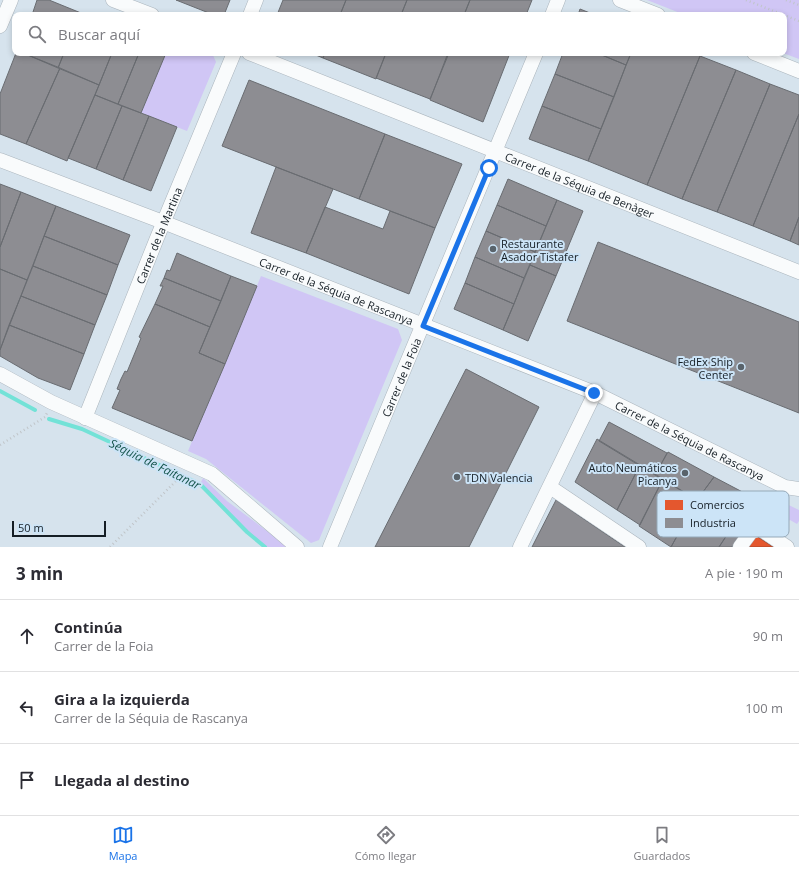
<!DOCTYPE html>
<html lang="es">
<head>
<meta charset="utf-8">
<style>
  :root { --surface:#fff; --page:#f2f2f3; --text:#2b2b33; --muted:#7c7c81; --line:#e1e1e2; --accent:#1a73e8 }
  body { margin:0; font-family:"Open Sans",sans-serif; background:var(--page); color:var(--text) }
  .scale { position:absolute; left:12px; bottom:10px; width:94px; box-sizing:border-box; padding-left:4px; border:2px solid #151e25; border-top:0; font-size:11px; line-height:14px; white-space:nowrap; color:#151e25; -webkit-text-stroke:3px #cce4f7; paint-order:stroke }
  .stop { position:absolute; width:12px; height:12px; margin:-9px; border:3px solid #1a73e8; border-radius:50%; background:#fff }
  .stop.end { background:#1a73e8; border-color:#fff; box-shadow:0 1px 4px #0008 }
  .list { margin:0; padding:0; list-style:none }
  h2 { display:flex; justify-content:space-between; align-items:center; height:52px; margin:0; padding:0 16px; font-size:17px }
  h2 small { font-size:13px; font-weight:400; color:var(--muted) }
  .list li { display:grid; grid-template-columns:26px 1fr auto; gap:12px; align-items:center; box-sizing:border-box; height:72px; padding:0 16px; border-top:1px solid var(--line) }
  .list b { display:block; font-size:15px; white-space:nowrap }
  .list p { margin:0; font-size:13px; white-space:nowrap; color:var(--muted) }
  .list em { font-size:13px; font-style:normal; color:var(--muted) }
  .icon { flex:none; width:22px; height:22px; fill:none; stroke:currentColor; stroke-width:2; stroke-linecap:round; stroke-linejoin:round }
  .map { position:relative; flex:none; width:799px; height:547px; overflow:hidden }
  .search { position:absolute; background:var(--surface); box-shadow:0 2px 6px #0003; left:12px; right:12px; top:12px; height:44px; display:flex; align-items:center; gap:10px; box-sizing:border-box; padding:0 14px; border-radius:8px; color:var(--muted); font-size:15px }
  .sheet { height:268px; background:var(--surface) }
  nav { display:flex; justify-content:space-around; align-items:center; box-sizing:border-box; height:56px; border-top:1px solid var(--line); background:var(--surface); font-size:11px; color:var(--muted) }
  nav a { display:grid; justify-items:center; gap:2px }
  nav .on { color:var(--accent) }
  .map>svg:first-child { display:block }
  .green { fill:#d0c6f5 }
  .shops { fill:#e4572e; stroke:#a6462b }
  .industry { fill:#8d8d92; stroke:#696c71 }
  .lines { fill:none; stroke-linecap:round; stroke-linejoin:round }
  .stream { stroke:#73e2d7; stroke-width:4 }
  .minor-casing { stroke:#abb5bd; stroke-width:15 }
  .path { stroke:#c0c5c9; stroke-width:2.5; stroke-dasharray:1 3; stroke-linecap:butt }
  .minor { stroke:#f9fbfc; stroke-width:14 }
  .route { stroke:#1a73e8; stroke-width:5 }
  .poi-dot { fill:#59636b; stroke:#cce4f7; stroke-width:1.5 }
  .labels { text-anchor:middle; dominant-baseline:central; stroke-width:4; stroke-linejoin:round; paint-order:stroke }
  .street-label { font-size:11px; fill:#151e25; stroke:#cce4f7 }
  .poi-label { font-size:11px; fill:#151e25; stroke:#cce4f7; text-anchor:start }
  .water-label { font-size:12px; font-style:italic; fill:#16554d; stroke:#cce4f7 }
  .key { fill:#cce4f7; stroke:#95a9b8; stroke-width:1 }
  .key-label { font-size:11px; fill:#151e25 }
</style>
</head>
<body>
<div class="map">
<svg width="799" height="547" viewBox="0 0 799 547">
  <rect width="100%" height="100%" fill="#d6e3ed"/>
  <path class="green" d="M647,0H799V59L783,53L784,15H685Z
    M166,53H212L216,62L187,131L141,113Z
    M261,276L398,329L402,340L319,540L311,543L206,459L188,451Z
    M203,478L227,501L288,547H265L247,532L200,484Z
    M776,499L799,510V521L797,524L790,520L777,532L770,526L760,523Z"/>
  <path class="shops" d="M755,535L773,547H747Z"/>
  <path class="industry" d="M37,0H49L81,13L80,15H32Z
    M176,0H230L224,15H214Z
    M283,0H346L340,15H277Z
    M346,0H407L401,15H340Z
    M407,0H470L464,15H401Z
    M470,0H532L526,15H464Z
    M580,9L595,15H578Z
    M16,53H23L60,68L26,144L0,134V94Z
    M23,53H64L58,68Z
    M64,53H112L99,85L58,68Z
    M112,53H139L118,104L95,95Z
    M139,53H166L141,113L118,104Z
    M311,53H325L323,58Z
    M325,53H386L376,79L323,58Z
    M386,53H449L430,99L376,78Z
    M448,53H510L483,122L430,100Z
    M563,53H597L626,65L614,97L555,74Z
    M597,53H631L626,65Z
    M631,53H692L700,56L647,185L588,161Z
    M700,56L736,70L682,199L647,185Z
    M60,68L99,85L67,161L26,144Z
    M736,70L770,84L717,212L682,199Z
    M555,74L614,97L601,129L542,106Z
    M249,80L385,134L359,199L222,146Z
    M770,84L799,95V114L753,226L717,212Z
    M95,95L122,106L96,169L68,158Z
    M122,106L149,116L123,180L96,169Z
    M542,106L601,129L588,161L529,139Z
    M799,114V217L790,241L753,226Z
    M149,116L177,127L151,191L123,180Z
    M385,134L462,164L435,228L359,199Z
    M276,167L333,189L306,253L251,233Z
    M508,179L557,200L546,226L497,205Z
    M0,184L21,192L0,247Z
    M21,192L56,206L27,280L0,269V247Z
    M557,200L583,211L556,276L530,265Z
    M497,205L546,226L535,252L486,231Z
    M56,206L130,235L118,265L44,236Z
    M325,207L383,229L390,211L435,228L409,294L306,253Z
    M799,217V245L790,241Z
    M486,231L535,252L524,278L475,257Z
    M44,236L118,265L107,295L33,266Z
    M598,242L799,322V413L567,321Z
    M177,253L231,276L221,301L164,278L167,270L170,271Z
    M475,257L524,278L514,304L465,283Z
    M530,265L556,276L528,341L503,330Z
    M33,266L107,295L95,325L21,296Z
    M0,269L27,280L0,350Z
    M231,276L257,286L225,364L199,353Z
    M164,278L221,301L210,327L155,304L163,286H160Z
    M465,283L514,304L503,330L454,309Z
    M21,296L95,325L84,354L9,325Z
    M155,304L210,327L199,353L225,364L192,441L112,408L120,390L117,389L121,379L125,371L127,372L141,338L139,337Z
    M9,325L84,354L70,390L38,378L0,356V350Z
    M466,369L539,407L469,547H375Z
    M609,422L667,453L655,475L599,441Z
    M597,439L640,465L617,510L575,482Z
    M668,452L714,477L697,500L655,475Z
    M640,465L663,479L640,525L617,510Z
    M714,477L752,497L719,547H671L697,500Z
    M663,479L697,500L671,547L639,526Z
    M752,497L761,503L732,547H719Z
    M556,500L572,511L625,547H532Z"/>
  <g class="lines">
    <path class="stream" d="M0,391L35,410
      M49,419L82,429L200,484L247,532L265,547"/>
    <g class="minor-casing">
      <g id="minor">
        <path d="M113,0L152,15"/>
        <path d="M620,0L658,15"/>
        <path d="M250,15L256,0"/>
        <path d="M552,15L558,0"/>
        <path d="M0,26L11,0"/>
        <path id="s1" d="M249,53L799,272"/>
        <path d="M754,53L799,71"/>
        <path id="s2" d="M0,160L163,222L595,393L785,487L799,489"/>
        <path d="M0,374L51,402L212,474L297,547"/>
        <path id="s3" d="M85,418L157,238L234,53"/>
        <path d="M550,487L639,547"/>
        <path id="s4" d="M330,547L536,53"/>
        <path d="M520,547L595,393"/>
        <path d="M740,547L751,532L760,529L787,547"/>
      </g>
    </g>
    <path class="path" d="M746,0L799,21
      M786,0L799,5
      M0,445L45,417L47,413
      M110,547L177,480"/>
    <use href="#minor" class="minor"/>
  </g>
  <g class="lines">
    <path class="route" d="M489,168L423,326L594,393"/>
  </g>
  <g class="poi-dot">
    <circle cx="493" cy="249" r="4"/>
    <circle cx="741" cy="367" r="4"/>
    <circle cx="685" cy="473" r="4"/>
    <circle cx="457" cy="477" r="4"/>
  </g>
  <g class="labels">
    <g class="street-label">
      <text stroke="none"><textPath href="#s1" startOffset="356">Carrer de la Séquia de Benàger</textPath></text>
      <text stroke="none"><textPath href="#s3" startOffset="197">Carrer de la Martina</textPath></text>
      <text stroke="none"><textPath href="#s2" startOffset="361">Carrer de la Séquia de Rascanya</textPath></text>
      <text stroke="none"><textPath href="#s4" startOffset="184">Carrer de la Foia</textPath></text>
      <text stroke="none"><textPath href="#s2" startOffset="745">Carrer de la Séquia de Rascanya</textPath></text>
    </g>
    <g class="poi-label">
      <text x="501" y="243">Restaurante<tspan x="501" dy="13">Asador Tistafer</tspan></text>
      <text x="733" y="361" text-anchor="end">FedEx Ship<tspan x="733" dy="13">Center</tspan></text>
      <text x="677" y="467" text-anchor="end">Auto Neumáticos<tspan x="677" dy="13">Picanya</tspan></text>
      <text x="465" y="477">TDN Valencia</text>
    </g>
    <g class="water-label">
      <text transform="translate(155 464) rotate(26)">Séquia de Faitanar</text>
    </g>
  </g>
  <rect x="657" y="491" width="132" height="46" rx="6" class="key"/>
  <rect x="665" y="500" width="18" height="10" fill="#e4572e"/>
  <rect x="665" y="518" width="18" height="10" fill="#8d8d92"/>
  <g class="key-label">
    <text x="690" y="509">Comercios</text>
    <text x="690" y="527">Industria</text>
  </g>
</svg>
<div class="scale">50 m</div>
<div class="stop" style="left:489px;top:168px"></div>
<div class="stop end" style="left:594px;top:393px"></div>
<div class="search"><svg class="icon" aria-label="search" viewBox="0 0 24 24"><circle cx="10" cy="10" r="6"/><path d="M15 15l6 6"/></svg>Buscar aquí</div>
</div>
<section class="sheet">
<h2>3 min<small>A pie · 190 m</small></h2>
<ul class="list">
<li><svg class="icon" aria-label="ahead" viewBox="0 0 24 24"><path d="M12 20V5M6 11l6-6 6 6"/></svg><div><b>Continúa</b><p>Carrer de la Foia</p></div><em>90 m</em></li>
<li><svg class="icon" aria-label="left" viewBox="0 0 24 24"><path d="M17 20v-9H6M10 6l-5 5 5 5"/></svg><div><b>Gira a la izquierda</b><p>Carrer de la Séquia de Rascanya</p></div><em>100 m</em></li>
<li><svg class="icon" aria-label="arrive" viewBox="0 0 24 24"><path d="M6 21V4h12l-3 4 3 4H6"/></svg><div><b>Llegada al destino</b></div></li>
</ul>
</section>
<nav>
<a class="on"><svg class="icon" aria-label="map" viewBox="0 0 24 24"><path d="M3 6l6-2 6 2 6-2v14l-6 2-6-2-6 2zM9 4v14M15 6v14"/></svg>Mapa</a>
<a><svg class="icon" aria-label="directions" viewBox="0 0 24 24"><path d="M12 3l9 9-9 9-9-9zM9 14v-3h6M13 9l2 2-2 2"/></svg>Cómo llegar</a>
<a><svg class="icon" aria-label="saved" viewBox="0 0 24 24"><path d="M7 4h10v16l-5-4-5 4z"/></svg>Guardados</a>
</nav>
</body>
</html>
